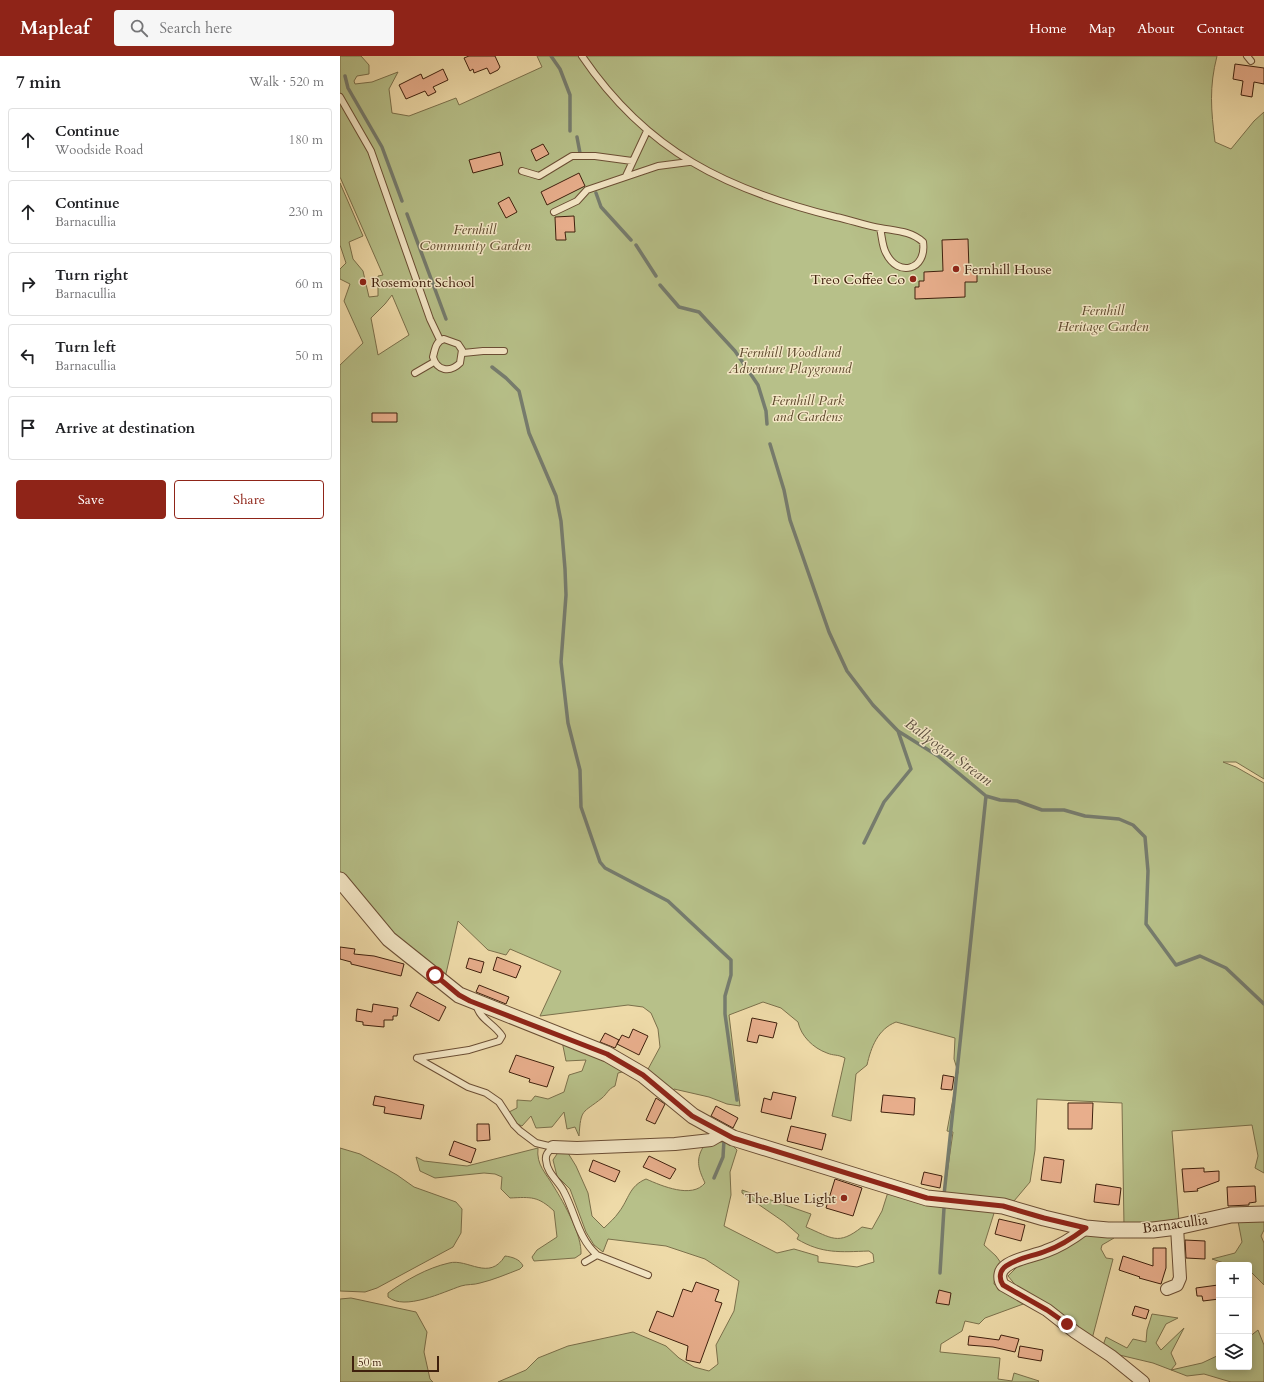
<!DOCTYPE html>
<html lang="en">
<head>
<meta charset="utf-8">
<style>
  :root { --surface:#fff; --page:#f6f6f6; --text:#202124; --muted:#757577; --line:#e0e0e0; --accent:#8f2418 }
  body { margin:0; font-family:Cardo,serif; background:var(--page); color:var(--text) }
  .controls { position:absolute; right:12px; bottom:12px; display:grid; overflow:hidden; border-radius:4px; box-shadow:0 2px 10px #0003 }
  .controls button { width:36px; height:36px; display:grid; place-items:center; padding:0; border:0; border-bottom:1px solid var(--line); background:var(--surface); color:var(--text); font:20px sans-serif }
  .scale { position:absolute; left:12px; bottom:10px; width:87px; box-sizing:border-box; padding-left:4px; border:2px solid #3f200d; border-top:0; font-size:11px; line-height:14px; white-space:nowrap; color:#3f200d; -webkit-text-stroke:3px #f4e7c6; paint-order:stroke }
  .stop { position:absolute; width:12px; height:12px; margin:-9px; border:3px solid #8f2418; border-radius:50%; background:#fff }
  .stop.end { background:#8f2418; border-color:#fff; box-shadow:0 1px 4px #0008 }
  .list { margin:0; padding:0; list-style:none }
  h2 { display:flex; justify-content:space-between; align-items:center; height:52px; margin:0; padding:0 16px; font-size:17px }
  h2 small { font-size:13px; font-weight:400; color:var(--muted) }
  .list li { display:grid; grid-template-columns:26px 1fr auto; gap:12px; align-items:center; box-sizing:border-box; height:64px; margin:0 8px 8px; padding:0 8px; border:1px solid var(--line); border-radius:4px }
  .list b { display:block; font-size:15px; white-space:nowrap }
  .list p { margin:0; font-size:13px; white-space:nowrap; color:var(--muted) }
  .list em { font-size:13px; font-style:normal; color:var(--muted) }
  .actions { display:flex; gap:8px; padding:12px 16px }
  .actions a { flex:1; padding:9px 0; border:1px solid var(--accent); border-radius:4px; text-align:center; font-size:14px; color:var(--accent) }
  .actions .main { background:var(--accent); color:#fff }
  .icon { flex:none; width:22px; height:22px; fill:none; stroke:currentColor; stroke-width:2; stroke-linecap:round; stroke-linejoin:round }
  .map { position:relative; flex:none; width:924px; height:1326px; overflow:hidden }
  header { display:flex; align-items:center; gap:24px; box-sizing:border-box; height:56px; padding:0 20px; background:var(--accent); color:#fff }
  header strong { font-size:19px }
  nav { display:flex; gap:22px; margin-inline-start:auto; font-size:14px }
  .search { width:280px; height:36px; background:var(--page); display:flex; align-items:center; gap:10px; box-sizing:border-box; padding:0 14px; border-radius:4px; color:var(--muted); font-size:15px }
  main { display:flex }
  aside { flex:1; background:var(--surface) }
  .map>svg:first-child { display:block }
  .green { fill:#b7c089; stroke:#7b704b; fill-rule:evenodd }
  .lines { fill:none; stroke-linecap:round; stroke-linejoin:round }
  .stream { stroke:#767c6e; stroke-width:3.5 }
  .building { fill:#e8ae8c; stroke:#3f200d }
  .service-casing { stroke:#6b4e34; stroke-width:8 }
  .minor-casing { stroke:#6b4e34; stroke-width:14 }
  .tertiary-casing { stroke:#6b4e34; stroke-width:17 }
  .service { stroke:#f4e7c6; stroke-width:6 }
  .minor { stroke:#f4e7c6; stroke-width:12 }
  .tertiary { stroke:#f4e7c6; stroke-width:15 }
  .route { stroke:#8f2418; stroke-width:5 }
  .poi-dot { fill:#8f2418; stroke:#f4e7c6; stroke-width:1.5 }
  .labels { text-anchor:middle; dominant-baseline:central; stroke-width:3; stroke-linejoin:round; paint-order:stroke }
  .park-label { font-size:14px; font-style:italic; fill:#5d482c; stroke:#f4e7c6 }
  .poi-label { font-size:14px; fill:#3f200d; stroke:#f4e7c6; text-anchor:start }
  .street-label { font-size:14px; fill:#3f200d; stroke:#f4e7c6 }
  .water-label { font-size:15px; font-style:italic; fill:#5b4e3e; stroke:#f4e7c6 }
</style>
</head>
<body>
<header>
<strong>Mapleaf</strong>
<div class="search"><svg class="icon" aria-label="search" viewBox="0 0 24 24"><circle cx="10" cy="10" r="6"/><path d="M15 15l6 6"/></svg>Search here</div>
<nav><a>Home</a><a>Map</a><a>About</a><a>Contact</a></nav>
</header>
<main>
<aside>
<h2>7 min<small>Walk · 520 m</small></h2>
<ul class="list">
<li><svg class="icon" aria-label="ahead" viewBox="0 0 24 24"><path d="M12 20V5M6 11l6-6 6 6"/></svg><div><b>Continue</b><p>Woodside Road</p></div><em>180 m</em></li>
<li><svg class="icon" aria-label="ahead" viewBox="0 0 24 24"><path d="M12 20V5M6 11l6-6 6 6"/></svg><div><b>Continue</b><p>Barnacullia</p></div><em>230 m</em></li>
<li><svg class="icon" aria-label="right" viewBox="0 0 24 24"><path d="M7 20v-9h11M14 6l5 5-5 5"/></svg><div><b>Turn right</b><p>Barnacullia</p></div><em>60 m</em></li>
<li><svg class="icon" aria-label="left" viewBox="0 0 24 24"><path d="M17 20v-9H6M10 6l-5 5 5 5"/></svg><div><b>Turn left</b><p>Barnacullia</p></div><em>50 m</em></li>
<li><svg class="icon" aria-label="arrive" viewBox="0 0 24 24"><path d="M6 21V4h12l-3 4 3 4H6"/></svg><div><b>Arrive at destination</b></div></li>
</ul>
<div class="actions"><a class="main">Save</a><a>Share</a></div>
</aside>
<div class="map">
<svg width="924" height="1326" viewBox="0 0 924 1326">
  <rect width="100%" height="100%" fill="#eedaa8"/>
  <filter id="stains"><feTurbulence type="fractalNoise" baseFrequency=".005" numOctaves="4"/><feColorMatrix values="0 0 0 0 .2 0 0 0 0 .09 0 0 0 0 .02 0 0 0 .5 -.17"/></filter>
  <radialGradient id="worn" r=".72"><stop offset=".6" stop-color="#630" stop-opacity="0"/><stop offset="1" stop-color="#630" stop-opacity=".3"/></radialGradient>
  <path class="green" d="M0,0H21L29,9V18L17,20L14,25L15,28L32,26L58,16L49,33L52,57L69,60L116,42L119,49L202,11L197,0H877C869,31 871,54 875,86L891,93L914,65L924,56V723L896,706H883L896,711L924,727V1117L915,1112L918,1100L912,1069L832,1075L839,1165L784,1170L782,1047L697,1043L695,1094L690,1126L674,1145L604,1139L613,1076L607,1075L618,1016L614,1003L615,982L556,966C538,973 531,991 527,1009L516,1018L511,1065L492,1060L505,1002C497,998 494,1000 487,997C473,992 461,980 458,966L441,952L423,946L389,959L400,1050L387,1048L369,1041L334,1033L333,1035L307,1015L320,991L318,973L311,957L303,951L288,949L200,960L221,915L170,893L166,899L148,894L118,865L105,922L61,887L0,816V309L23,287L4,245L10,228L0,223V213L6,207L0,189V127L23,180L9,186L13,203L23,215L29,241L38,240V220L43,219L0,121ZM52,239L69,279L38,299L31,262L45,248Z
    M222,985L257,999L290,1019L282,1016L278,1017L275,1030C268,1033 267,1038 262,1042C242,1058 241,1052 239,1080L235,1071L227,1073L224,1056L212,1071L196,1072L191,1060L182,1070L175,1067L169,1056L177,1052V1044L191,1045L195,1040L208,1043L224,1036L229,1019L242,1015L246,1004L226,1005Z
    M376,1086H389L397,1094L390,1116L391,1139L384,1170L437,1197L454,1193L478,1200V1206L517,1211L534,1206L533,1198L529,1195C500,1196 482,1198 457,1183L459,1179L444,1166L402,1137V1134L471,1158L466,1171C492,1182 498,1190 522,1171L532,1173L542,1155L548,1136L655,1154L644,1189L656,1200L661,1207L655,1216L654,1228L686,1247L645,1262L639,1268L625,1265L622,1275L601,1288L600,1296L660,1302L658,1323L672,1325L674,1317L699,1325L698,1326H158L186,1314L198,1302L228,1290L293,1276L326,1290L339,1302L354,1311L369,1315L378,1308L376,1289L394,1255L399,1225L365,1203L326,1190L268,1183L263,1196L254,1189L246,1176L230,1133L217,1120L213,1104L219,1095L228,1097L236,1110L248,1137L252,1160L264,1172C269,1167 275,1162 279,1156C289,1143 289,1130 306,1123C322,1130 352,1143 365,1127C358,1112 355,1103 365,1088Z
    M0,1092L20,1098L57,1119L74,1131L116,1146L122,1153L121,1177L113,1191L37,1232L25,1236L0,1235Z
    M198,1092C196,1109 206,1117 214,1131C224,1147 242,1179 241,1198L235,1202L194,1205L192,1201L197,1194L217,1181L214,1155C198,1140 191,1141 170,1142L161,1133L162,1121L155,1118L144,1117L95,1122L80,1115L76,1101L84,1105L127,1110Z
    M924,1164V1174L921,1180L924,1187V1229L909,1214V1209L887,1208L872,1203L895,1197L902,1186L898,1165Z
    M747,1178H775L774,1182L762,1189L761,1193L766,1202L773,1203L752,1283L677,1231L668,1220L678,1210L698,1204Z
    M165,1200C172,1201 180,1203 183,1210L180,1213C167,1218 153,1224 140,1227C134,1229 127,1228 121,1230C103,1236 65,1255 48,1241V1237C66,1224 87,1212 109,1207C128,1202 149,1226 165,1200Z
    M11,1242L76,1256L87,1276L84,1296L90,1323L93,1326H0V1243Z
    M812,1258L838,1262L826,1268L816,1287L821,1294L844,1272L831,1297L836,1308L831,1314L862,1307L879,1299V1311H909V1281L918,1274L924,1289V1326H891L864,1318L847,1320L813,1307L771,1297L762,1292L766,1281L787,1292L793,1283L806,1286L807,1274Z"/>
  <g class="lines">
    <path class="stream" d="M211,0L220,13L230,39V75
      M5,20L8,32L42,91L62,145
      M237,81L240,97
      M256,137L261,151L291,184
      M67,158L106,263
      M296,189L316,220
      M320,229L339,251L359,256L395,295L418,329L426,355L427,368
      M152,311L166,322L179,335L189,377L216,440L221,465L225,513L226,539L221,606L228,667L240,714L241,751L260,806L265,812L328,845L391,904V919L385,940V958L397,1044
      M430,388L444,434L450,464L489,576L507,615L533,649L558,675L598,700L646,740L660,744L677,745L702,754H724L745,760L779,763L793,769L805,781L808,815L806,868L836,909L860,900L886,912L924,948
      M524,787L544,746L571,713L558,675
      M374,1122L383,1101L384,1084
      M604,1139L646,740
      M600,1217L604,1152"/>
  </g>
  <path class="building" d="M129,0H155L160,11L158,14L150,18L147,12L134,17L133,13L130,15L124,2Z
    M895,8L924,12V28L914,26L912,41L901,39L903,25L893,23Z
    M103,13L108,24L93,31L96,36L88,40L85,35L66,43L59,29L81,18L83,23Z
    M203,88L209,98L196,105L191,94Z
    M160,96L163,109L133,117L129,104Z
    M239,117L245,130L207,149L201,136Z
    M169,141L177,156L166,162L158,147Z
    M234,160L235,176H225L226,184H216L215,161Z
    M628,183L629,213H637V226H625V241L575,243V231H579V225H584V216L603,215L602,184Z
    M32,357H57V366H32Z
    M0,891L15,893L14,898L34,900L64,908L61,920L11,908V906L0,903Z
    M157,901L181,910L176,922L153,914Z
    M129,902L144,906L141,917L126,912Z
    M139,929L169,941L166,948L136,936Z
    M77,936L106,951L99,965L70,950Z
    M33,948L58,952L57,960H53V964H44V971L23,969V966L16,965L17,953L32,956Z
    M412,962L437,967L433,982L419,979L417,987L407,985Z
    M293,973L308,980L299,999L277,988L282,979L289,982Z
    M265,977L279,984L275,992L260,986Z
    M176,999L214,1011L207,1031L189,1026L190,1023L169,1016Z
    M603,1019L614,1021L612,1034L601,1033Z
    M433,1036L456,1041L451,1063L421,1056L424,1042L431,1044Z
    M543,1039L575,1042L574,1059L541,1056Z
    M35,1040L84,1049L81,1063L44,1057L45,1051L33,1049Z
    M316,1042L325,1048L315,1068L306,1064Z
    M728,1047H753L752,1073H728Z
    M376,1050L398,1062L393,1072L371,1060Z
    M137,1068H149L150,1084L137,1085Z
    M451,1070L486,1078L482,1094L447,1085Z
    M114,1085L136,1093L131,1107L109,1099Z
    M309,1100L336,1113L330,1123L303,1111Z
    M704,1101L724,1104L721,1127L701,1124Z
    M253,1104L280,1115L275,1126L249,1115Z
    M864,1112V1116L879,1115V1125L857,1133L858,1135L844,1136L842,1113Z
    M584,1116L602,1120L600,1132L581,1128Z
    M495,1123L522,1132L513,1160L486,1152Z
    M756,1128L781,1132L779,1149L754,1146Z
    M915,1130L916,1146L909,1147V1149L888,1150L887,1131Z
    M659,1163L685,1169L681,1185L655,1178Z
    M845,1184L865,1185V1203L846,1202Z
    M813,1192H826V1212L821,1228L799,1222L800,1221L779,1214L783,1200L813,1210Z
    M356,1226L379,1234L375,1245L382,1247L360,1307L346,1304L348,1290L309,1275L317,1255L333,1261L343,1233L352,1236Z
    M878,1229L879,1243L863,1245L862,1240H857L856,1232Z
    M599,1234L611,1237L609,1249L596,1247Z
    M795,1250L809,1254L806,1263L792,1259Z
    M661,1279L679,1283L675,1296L653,1291L628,1289L629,1280L659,1284Z
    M680,1290L703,1294L701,1305L678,1301Z"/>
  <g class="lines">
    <g class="service-casing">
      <path id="service" d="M242,0C307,96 387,134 496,161C511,164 526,170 540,172C556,175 571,175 583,186C587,214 558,222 546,197C542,190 542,180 540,172
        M907,0L911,5
        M0,41L31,95L90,263L100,284
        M182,115L199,120L232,100H255L292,105
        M286,120L307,75
        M214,156L237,145L247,134L318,110L349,106
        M104,283L118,288L122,294L120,307C110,317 97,315 93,301C95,293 96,285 104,283Z
        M123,297L143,295H164
        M75,317L94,306
        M77,1002L128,1031L146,1037L159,1046L174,1069L180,1075L196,1087L213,1091
        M77,1002L129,994L159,985L162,980C154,967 139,964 136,947
        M213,1091C209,1095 205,1098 206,1104C207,1118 219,1125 224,1136C236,1159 238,1182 257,1199L245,1206
        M257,1199L308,1219"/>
    </g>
    <g class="minor-casing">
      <path id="minor" d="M213,1091L237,1092L335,1088L371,1084L383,1077
        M746,1172C734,1181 721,1190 706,1195C694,1200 676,1202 666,1210C659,1215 659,1223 663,1229L707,1254L735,1276L771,1300L803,1326
        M827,1233L837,1229L840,1222L837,1171"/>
    </g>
    <g class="tertiary-casing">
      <path id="tertiary" d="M0,824L49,883L119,939L267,998L303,1019L353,1060L393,1082L587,1142L663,1150L704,1162L746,1172L768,1174H813L837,1171L891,1159L924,1158"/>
    </g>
    <use href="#service" class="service"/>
    <use href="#minor" class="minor"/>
    <use href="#tertiary" class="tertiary"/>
  </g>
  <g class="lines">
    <path class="route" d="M95,919L119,939L130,945L267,998L303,1019L352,1060L393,1082L587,1142L663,1150L704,1162L746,1172C734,1181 721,1190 706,1195C694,1200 677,1202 666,1210C659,1215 659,1223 663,1229L707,1254L727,1268"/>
  </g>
  <g class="poi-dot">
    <circle cx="616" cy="213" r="4"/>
    <circle cx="573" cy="223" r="4"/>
    <circle cx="23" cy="226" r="4"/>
    <circle cx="504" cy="1142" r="4"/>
  </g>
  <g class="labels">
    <g class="park-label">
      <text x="135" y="173">Fernhill<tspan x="135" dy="16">Community Garden</tspan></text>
      <text x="763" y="254">Fernhill<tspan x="763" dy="16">Heritage Garden</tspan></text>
      <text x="450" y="296">Fernhill Woodland<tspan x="450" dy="16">Adventure Playground</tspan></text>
      <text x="468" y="344">Fernhill Park<tspan x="468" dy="16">and Gardens</tspan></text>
    </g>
    <g class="poi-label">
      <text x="624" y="213">Fernhill House</text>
      <text x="565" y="223" text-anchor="end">Treo Coffee Co</text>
      <text x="31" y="226">Rosemont School</text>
      <text x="496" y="1142" text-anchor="end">The Blue Light</text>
    </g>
    <g class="street-label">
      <text transform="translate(835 1168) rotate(-8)">Barnacullia</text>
    </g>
    <g class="water-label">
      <text transform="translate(609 696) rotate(36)">Ballyogan Stream</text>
    </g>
  </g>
  <rect width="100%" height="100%" filter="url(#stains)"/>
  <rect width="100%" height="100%" fill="url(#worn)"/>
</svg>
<div class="controls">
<button>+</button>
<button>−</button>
<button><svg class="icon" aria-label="layers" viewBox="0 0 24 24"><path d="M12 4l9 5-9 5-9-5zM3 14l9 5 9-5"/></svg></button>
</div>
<div class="scale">50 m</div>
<div class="stop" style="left:95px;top:919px"></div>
<div class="stop end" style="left:727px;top:1268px"></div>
</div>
</main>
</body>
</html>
